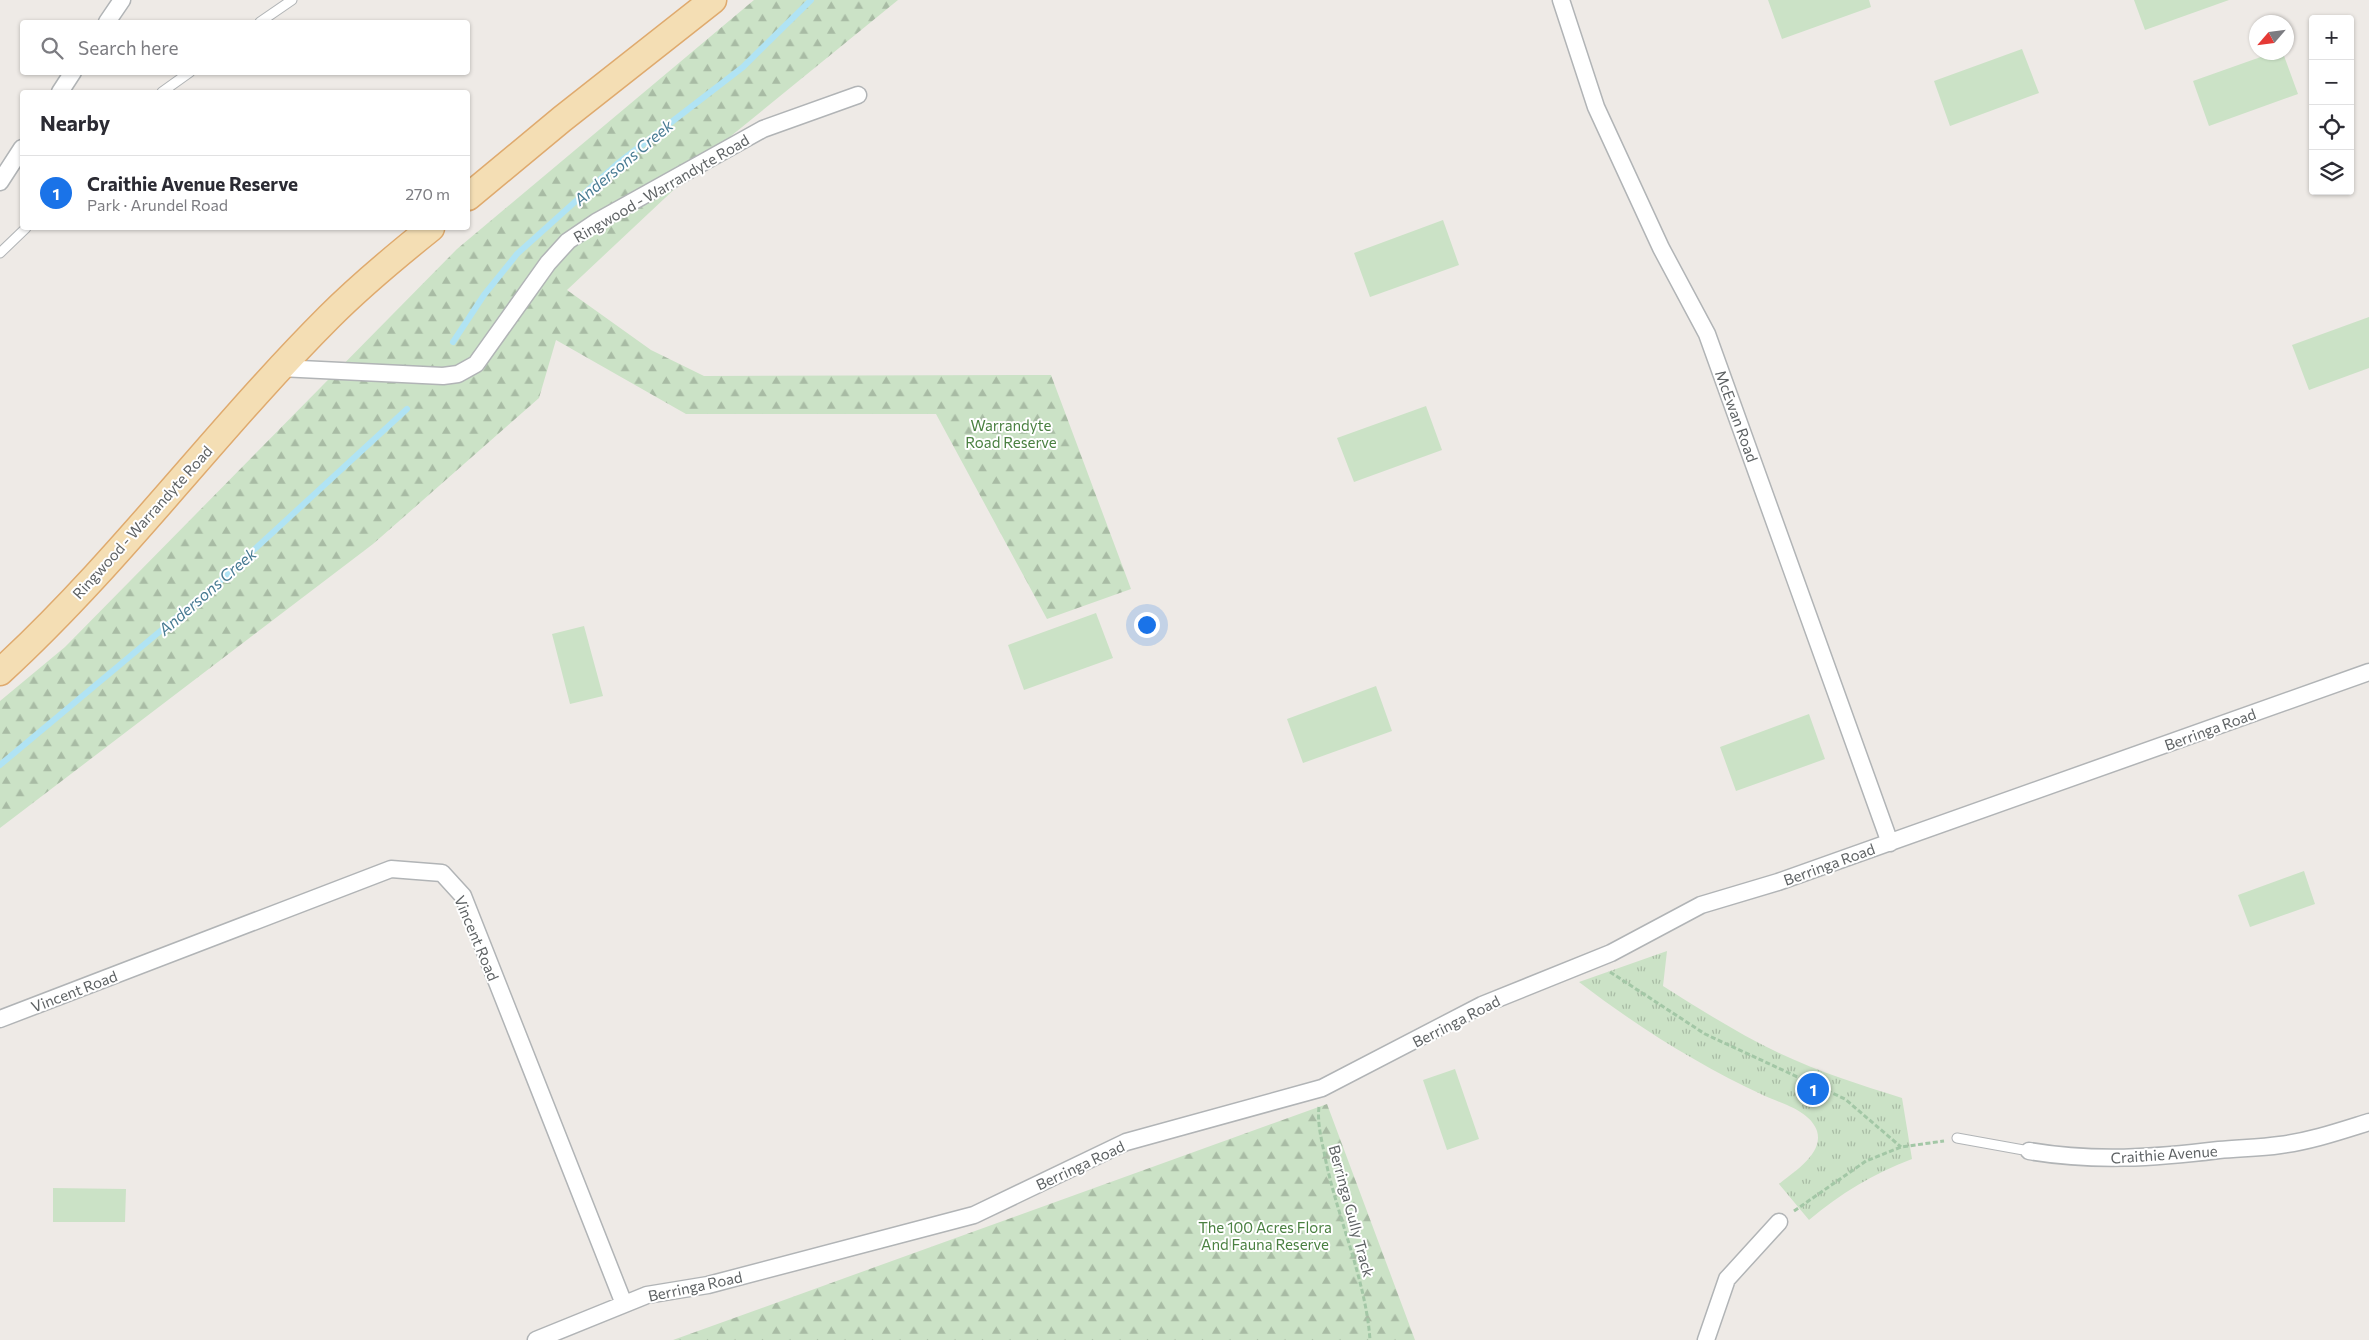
<!DOCTYPE html>
<html lang="en">
<head>
<meta charset="utf-8">
<style>
  :root { --surface:#fff; --page:#f7f7f7; --text:#2b2b33; --muted:#7c7c81; --line:#e1e1e2; --accent:#1a73e8 }
  body { margin:0; font-family:Commissioner,sans-serif; background:var(--page); color:var(--text) }
  .controls { position:absolute; right:15px; top:15px; display:grid; overflow:hidden; border-radius:5px; box-shadow:0 1px 4px #0004 }
  .controls button { width:45px; height:45px; display:grid; place-items:center; padding:0; border:0; border-bottom:1px solid var(--line); background:var(--surface); color:var(--text); font:25px sans-serif }
  .compass { position:absolute; left:2249px; top:15px; width:45px; height:45px; border-radius:50%; background:var(--surface); box-shadow:0 1px 4px #0004; rotate:242deg }
  .you { position:absolute; left:1146px; top:624px; width:18px; height:18px; margin:-12px; border:4px solid #fff; border-radius:50%; background:#1a73e8; box-shadow:0 0 0 8px #1a73e833 }
  .badge { display:grid; place-items:center; width:32px; height:32px; border-radius:50%; background:var(--accent); color:#fff; font-size:16px; font-weight:700 }
  .pin { position:absolute; translate:-50% -50%; border:2px solid #fff; box-shadow:0 1px 5px #0006 }
  .list { margin:0; padding:0; list-style:none }
  h2 { display:flex; justify-content:space-between; align-items:center; height:65px; margin:0; padding:0 20px; font-size:21px }
  h2 small { font-size:16px; font-weight:400; color:var(--muted) }
  .list li { display:grid; grid-template-columns:32px 1fr auto; gap:15px; align-items:center; box-sizing:border-box; height:75px; padding:0 20px; border-top:1px solid var(--line) }
  .list b { display:block; font-size:19px; white-space:nowrap }
  .list p { margin:0; font-size:16px; white-space:nowrap; color:var(--muted) }
  .list em { font-size:16px; font-style:normal; color:var(--muted) }
  .icon { flex:none; width:28px; height:28px; fill:none; stroke:currentColor; stroke-width:2; stroke-linecap:round; stroke-linejoin:round }
  .map { position:relative; flex:none; width:2369px; height:1340px; overflow:hidden }
  .search { position:absolute; background:var(--surface); box-shadow:0 1px 4px #0004; left:20px; top:20px; width:450px; height:55px; display:flex; align-items:center; gap:12px; box-sizing:border-box; padding:0 18px; border-radius:5px; color:var(--muted); font-size:19px }
  .panel { position:absolute; background:var(--surface); box-shadow:0 1px 4px #0004; left:20px; top:90px; width:450px; height:140px; border-radius:5px }
  .map>svg:first-child { display:block }
  .grass { fill:#cbe2c6 }
  .forest { fill:url(#forest-firs) }
  .park { fill:url(#park-tufts) }
  .lines { fill:none; stroke-linecap:round; stroke-linejoin:round }
  .stream { stroke:#b0e3f4; stroke-width:6 }
  .lane-casing { stroke:#b1b4b6; stroke-width:11 }
  .street-casing { stroke:#b1b4b6; stroke-width:19 }
  .primary-casing { stroke:#dfaa6e; stroke-width:29 }
  .path { stroke:#a3c7a6; stroke-width:3; stroke-dasharray:5 2.5; stroke-linecap:butt }
  .lane { stroke:#fff; stroke-width:9 }
  .street { stroke:#fff; stroke-width:16 }
  .primary { stroke:#f4deb4; stroke-width:26 }
  .labels { text-anchor:middle; dominant-baseline:central; stroke-width:4; stroke-linejoin:round; paint-order:stroke }
  .street-label { font-size:15px; fill:#5e6264; stroke:#fff }
  .park-label { font-size:15px; fill:#4a8041; stroke:#fff }
  .water-label { font-size:16px; font-style:italic; fill:#487b93; stroke:#fff }
</style>
</head>
<body>
<div class="map">
<svg width="2369" height="1340" viewBox="0 0 2369 1340">
  <defs>
    <pattern id="forest-firs" width="22" height="20" patternUnits="userSpaceOnUse" patternTransform="scale(1.25)"><rect width="22" height="20" fill="#cbe2c6"/><path d="M5 1l3.5 6h-7zM16 11l3.5 6h-7z" fill="#a8bba4"/></pattern>
    <pattern id="park-tufts" width="24" height="20" patternUnits="userSpaceOnUse" patternTransform="scale(1.25)"><rect width="24" height="20" fill="#cbe2c6"/><path d="M3 7l-1-3M5 7V3M7 7l1-3M15 17l-1-3M17 17v-4M19 17l1-3" fill="none" stroke="#a8bba4"/></pattern>
  </defs>
  <rect width="100%" height="100%" fill="#eeeae6"/>
  <path class="grass" d="M1768,0H1869L1871,7L1782,39Z
    M2134,0H2229L2145,30Z
    M2022,49L2039,93L1950,126L1934,81Z
    M2272,53H2283L2298,94L2209,126L2193,81Z
    M1443,220L1459,265L1370,297L1354,253Z
    M2369,317V368L2309,390L2292,345Z
    M1426,406L1442,450L1354,482L1337,438Z
    M1096,613L1113,658L1024,690L1008,645Z
    M584,626L603,696L570,704L552,634Z
    M1376,686L1392,731L1303,763L1287,719Z
    M1809,714L1825,759L1736,791L1720,747Z
    M2304,871L2315,904L2250,927L2238,895Z
    M1455,1069L1479,1139L1447,1150L1423,1080Z
    M53,1188L126,1189L125,1222H53Z"/>
  <path class="forest" d="M754,0H898L731,136L567,290L651,350L704,376L1051,375L1131,589L1047,619L936,414H686L556,340L539,398L373,544L0,828V701L65,647L457,249Z
    M1327,1104L1415,1340H673Z"/>
  <path class="park" d="M1667,951L1663,986C1701,1010 1739,1034 1779,1053C1819,1072 1861,1085 1902,1098L1912,1159C1873,1174 1841,1193 1809,1220L1779,1184C1793,1172 1824,1154 1817,1131C1810,1111 1783,1104 1765,1096C1698,1065 1638,1027 1579,982Z"/>
  <g class="lines">
    <path class="stream" d="M453,342L484,295L517,254L617,164L743,67L811,0
      M0,765L219,582L407,409"/>
    <g class="lane-casing">
      <path id="lane" d="M260,22L292,0
        M162,92L190,72
        M0,253L26,228
        M1957,1138L2029,1151"/>
    </g>
    <g class="street-casing">
      <path id="street" d="M1561,0L1596,107L1661,248L1707,334L1890,843
        M107,22L122,0
        M60,92L73,72
        M0,182L22,148
        M280,368L443,376L458,374L476,364L548,263L568,241L596,222L763,129L858,95
        M0,1019L391,869L442,873L463,896L624,1304
        M2029,1151C2093,1162 2155,1158 2219,1150C2239,1148 2260,1148 2280,1145C2311,1141 2340,1131 2369,1122
        M536,1340L647,1295L708,1285L974,1215L1126,1142L1322,1088L1482,1005L1611,953L1701,905L1778,882L2369,672
        M1706,1340L1727,1279L1779,1222"/>
    </g>
    <g class="primary-casing">
      <path id="primary" d="M468,197L562,119L713,0
        M0,672C119,563 215,431 329,317C361,285 396,256 431,228"/>
    </g>
    <path class="path" d="M1610,972L1705,1034L1845,1099L1901,1147
      M1319,1107C1317,1124 1322,1141 1325,1157C1337,1217 1366,1280 1370,1340
      M1794,1211L1866,1161L1901,1147L1944,1141"/>
    <use href="#lane" class="lane"/>
    <use href="#street" class="street"/>
    <use href="#primary" class="primary"/>
  </g>
  <g class="labels">
    <g class="street-label">
      <text transform="translate(661 188) rotate(-30)">Ringwood - Warrandyte Road</text>
      <text transform="translate(1737 416) rotate(70)">McEwan Road</text>
      <text transform="translate(142 522) rotate(-48)">Ringwood - Warrandyte Road</text>
      <text transform="translate(2210 729) rotate(-20)">Berringa Road</text>
      <text transform="translate(1829 864) rotate(-20)">Berringa Road</text>
      <text transform="translate(477 938) rotate(67)">Vincent Road</text>
      <text transform="translate(74 991) rotate(-21)">Vincent Road</text>
      <text transform="translate(1456 1021) rotate(-27)">Berringa Road</text>
      <text transform="translate(2164 1154) rotate(-4)">Craithie Avenue</text>
      <text transform="translate(1080 1165) rotate(-25)">Berringa Road</text>
      <text transform="translate(1352 1211) rotate(75)">Berringa Gully Track</text>
      <text transform="translate(695 1286) rotate(-12)">Berringa Road</text>
    </g>
    <g class="park-label">
      <text x="1011" y="425">Warrandyte<tspan x="1011" dy="17">Road Reserve</tspan></text>
      <text x="1265" y="1227">The 100 Acres Flora<tspan x="1265" dy="17">And Fauna Reserve</tspan></text>
    </g>
    <g class="water-label">
      <text transform="translate(623 162) rotate(-40)">Andersons Creek</text>
      <text transform="translate(207 591) rotate(-41)">Andersons Creek</text>
    </g>
  </g>
</svg>
<div class="controls">
<button>+</button>
<button>−</button>
<button><svg class="icon" aria-label="locate" viewBox="0 0 24 24"><circle cx="12" cy="12" r="6"/><path d="M12 2v4M12 18v4M2 12h4M18 12h4"/></svg></button>
<button><svg class="icon" aria-label="layers" viewBox="0 0 24 24"><path d="M12 4l9 5-9 5-9-5zM3 14l9 5 9-5"/></svg></button>
</div>
<svg class="compass" viewBox="-18 -18 36 36"><path d="M0-13l5 13h-10z" fill="#e53935"/><path d="M0 13l5-13h-10z" fill="#7c7c81"/></svg>
<div class="you"></div>
<div class="pin badge" style="left:1813px;top:1089px">1</div>
<div class="search"><svg class="icon" aria-label="search" viewBox="0 0 24 24"><circle cx="10" cy="10" r="6"/><path d="M15 15l6 6"/></svg>Search here</div>
<section class="panel">
<h2>Nearby<small></small></h2>
<ul class="list">
<li><span class="badge">1</span><div><b>Craithie Avenue Reserve</b><p>Park · Arundel Road</p></div><em>270 m</em></li>
</ul>
</section>
</div>
</body>
</html>
